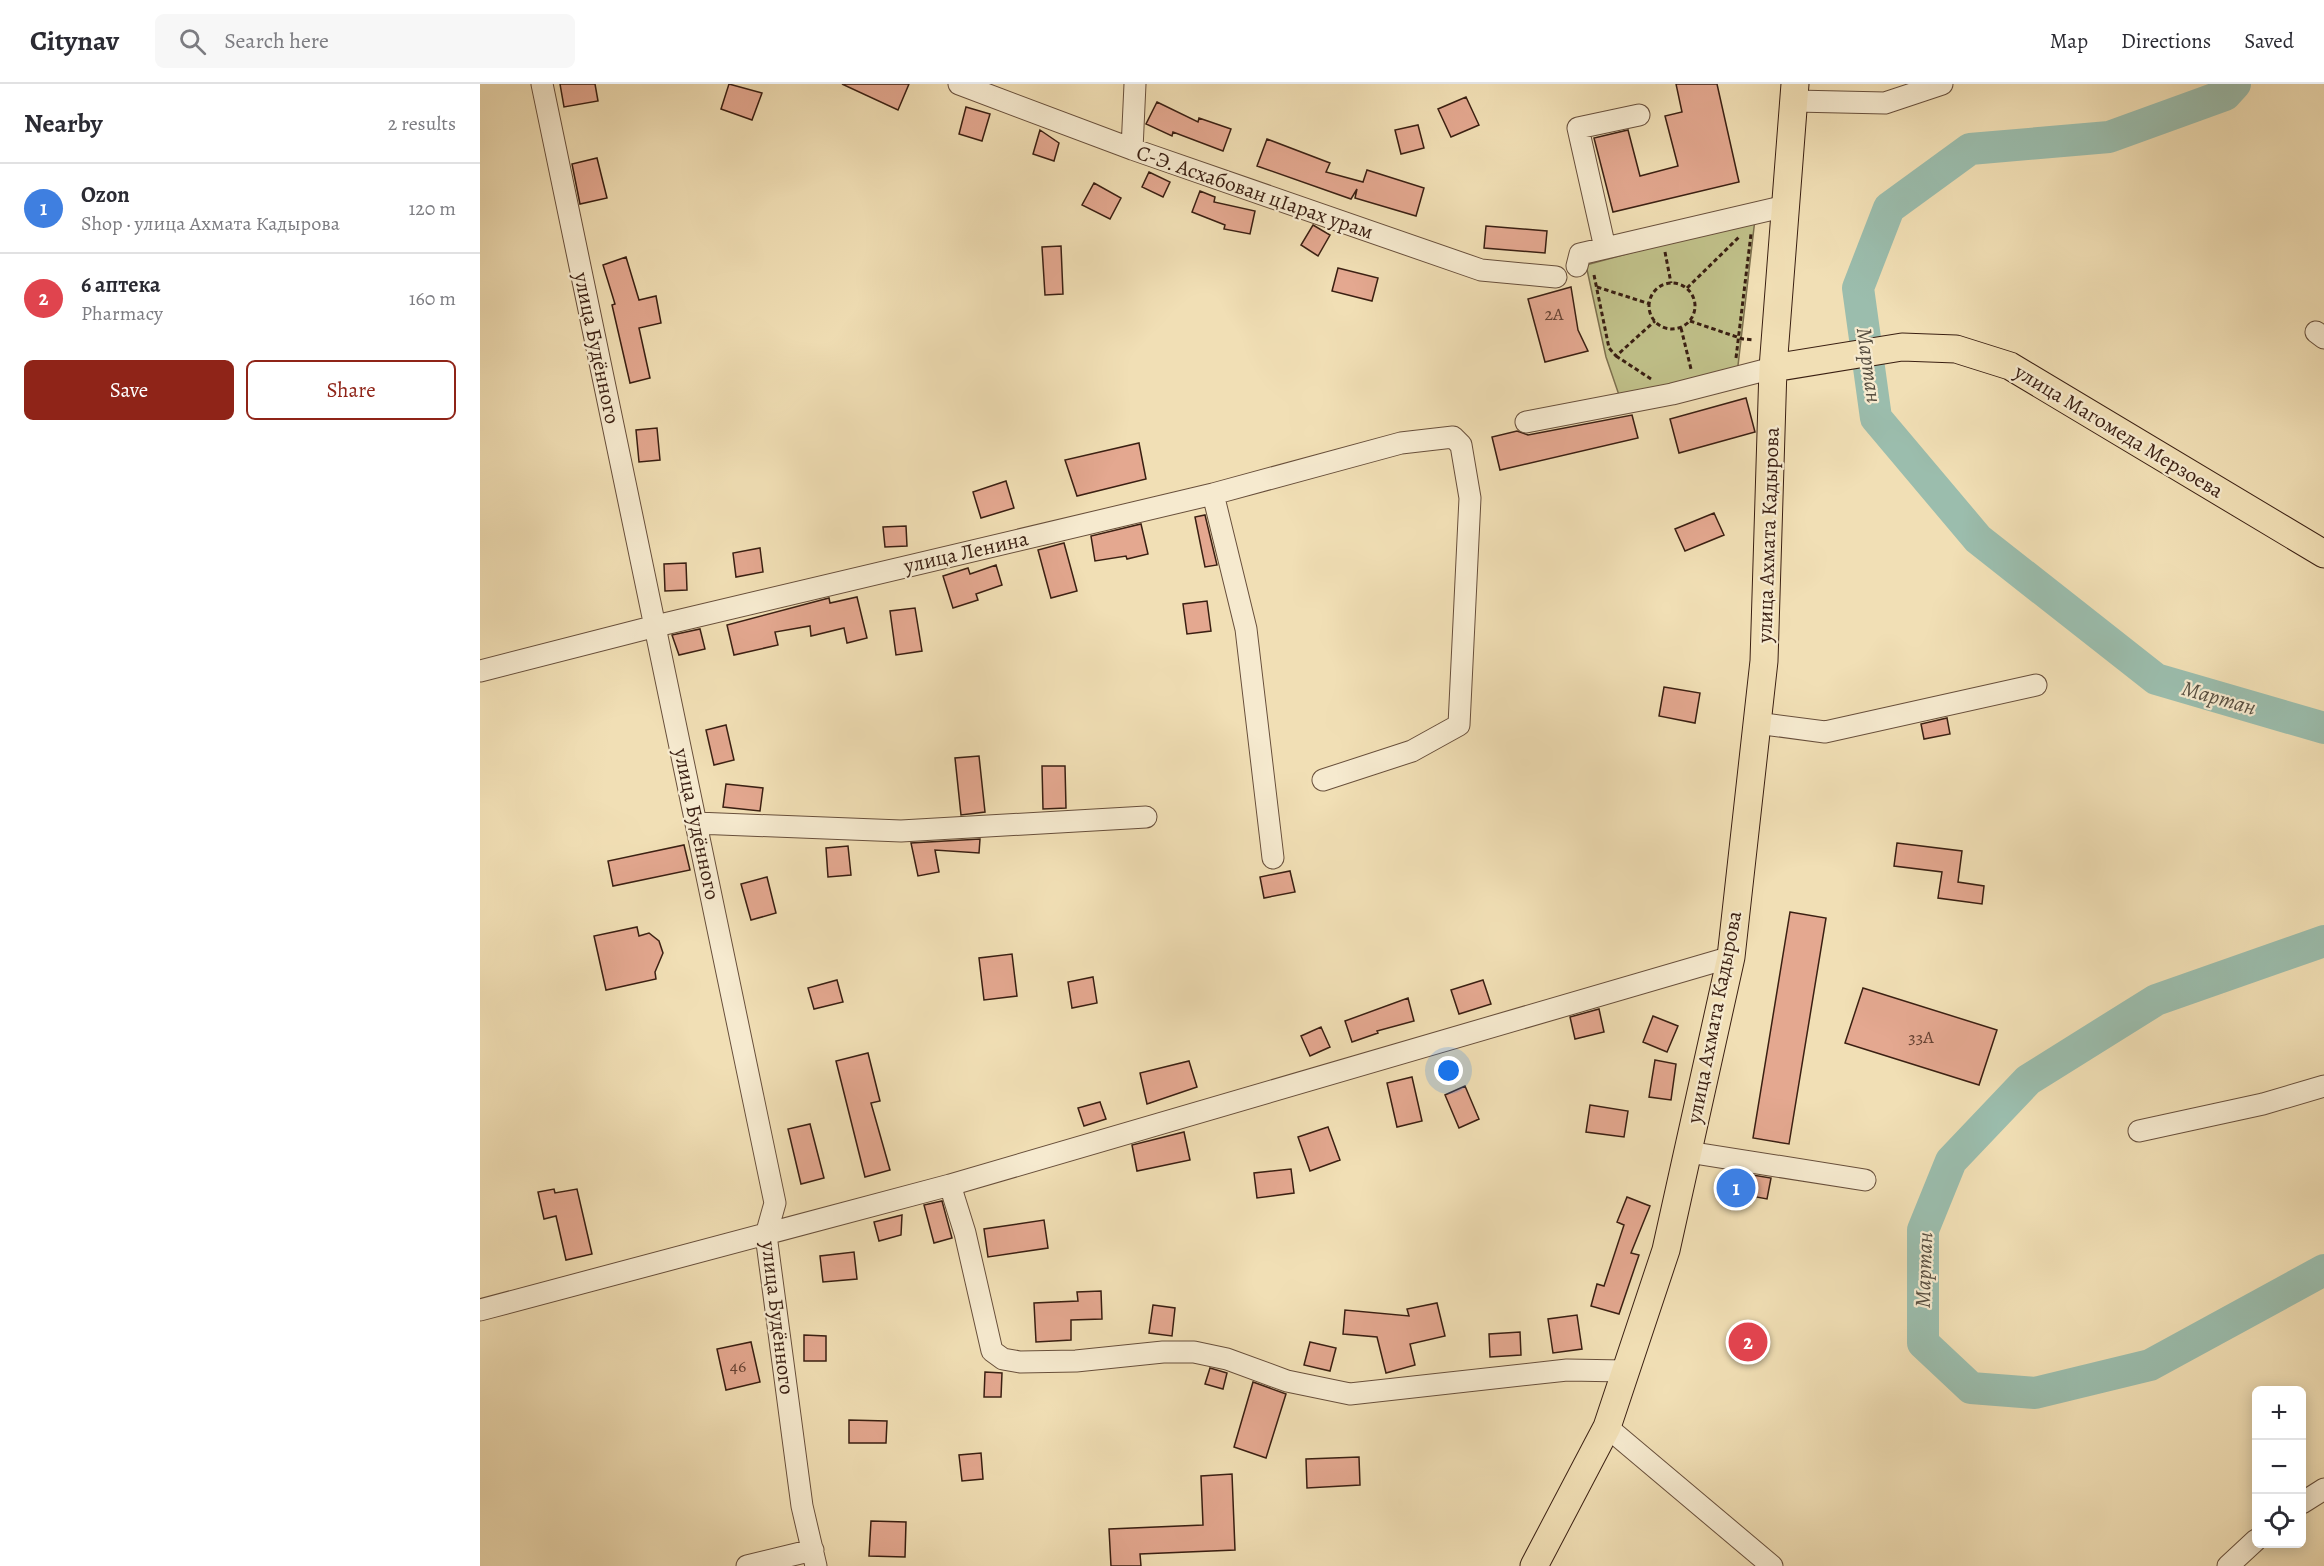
<!DOCTYPE html>
<html lang="en">
<head>
<meta charset="utf-8">
<style>
  :root { --surface:#fff; --page:#f7f7f7; --text:#2b2b33; --muted:#7c7c81; --line:#e1e1e2; --accent:#8f2418 }
  body { margin:0; font-family:Alegreya,serif; background:var(--page); color:var(--text) }
  .controls { position:absolute; right:18px; bottom:18px; display:grid; overflow:hidden; border-radius:9px; box-shadow:0 3px 15px #0003 }
  .controls button { width:54px; height:54px; display:grid; place-items:center; padding:0; border:0; border-bottom:2px solid var(--line); background:var(--surface); color:var(--text); font:30px sans-serif }
  .you { position:absolute; left:969px; top:987px; width:21px; height:21px; margin:-15px; border:4px solid #fff; border-radius:50%; background:#1a73e8; box-shadow:0 0 0 9px #1a73e833 }
  .badge { display:grid; place-items:center; width:39px; height:39px; border-radius:50%; background:var(--accent); color:#fff; font-size:20px; font-weight:700 }
  .pin { position:absolute; translate:-50% -50%; border:3px solid #fff; box-shadow:0 2px 6px #0006 }
  .list { margin:0; padding:0; list-style:none }
  h2 { display:flex; justify-content:space-between; align-items:center; height:78px; margin:0; padding:0 24px; font-size:26px }
  h2 small { font-size:20px; font-weight:400; color:var(--muted) }
  .list li { display:grid; grid-template-columns:39px 1fr auto; gap:18px; align-items:center; box-sizing:border-box; height:90px; padding:0 24px; border-top:2px solid var(--line) }
  .list b { display:block; font-size:22px; white-space:nowrap }
  .list p { margin:0; font-size:20px; white-space:nowrap; color:var(--muted) }
  .list em { font-size:20px; font-style:normal; color:var(--muted) }
  .actions { display:flex; gap:12px; padding:18px 24px }
  .actions a { flex:1; padding:14px 0; border:2px solid var(--accent); border-radius:9px; text-align:center; font-size:21px; color:var(--accent) }
  .actions .main { background:var(--accent); color:#fff }
  .icon { flex:none; width:33px; height:33px; fill:none; stroke:currentColor; stroke-width:2; stroke-linecap:round; stroke-linejoin:round }
  .map { position:relative; flex:none; width:1844px; height:1482px; overflow:hidden }
  header { display:flex; align-items:center; gap:36px; box-sizing:border-box; height:84px; padding:0 30px; background:var(--surface); border-bottom:2px solid var(--line) }
  header strong { font-size:28px }
  nav { display:flex; gap:33px; margin-inline-start:auto; font-size:21px }
  .search { width:420px; height:54px; background:var(--page); display:flex; align-items:center; gap:15px; box-sizing:border-box; padding:0 21px; border-radius:9px; color:var(--muted); font-size:22px }
  main { display:flex }
  aside { flex:1; background:var(--surface) }
  .map>svg:first-child { display:block }
  .green { fill:#c0c089; stroke:#7d704e; stroke-width:1.5 }
  .lines { fill:none; stroke-linecap:round; stroke-linejoin:round }
  .river { stroke:#9bbdad; stroke-width:32 }
  .building { fill:#e4a890; stroke:#3a1f12; stroke-width:1.5 }
  .minor-casing { stroke:#684f3b; stroke-width:23 }
  .major-casing { stroke:#3a1f12; stroke-width:29 }
  .path { stroke:#3a1f12; stroke-width:3; stroke-dasharray:4.5 3; stroke-linecap:butt }
  .minor { stroke:#f6eacf; stroke-width:21 }
  .major { stroke:#f1dfb5; stroke-width:27 }
  .labels { text-anchor:middle; dominant-baseline:central; stroke-width:4.5; stroke-linejoin:round; paint-order:stroke }
  .number-label { font-size:18px; fill:#644132 }
  .street-label { font-size:21px; fill:#3a1f12; stroke:#f6eacf }
  .water-label { font-size:22px; font-style:italic; fill:#574e40; stroke:#f6eacf }
</style>
</head>
<body>
<header>
<strong>Citynav</strong>
<div class="search"><svg class="icon" aria-label="search" viewBox="0 0 24 24"><circle cx="10" cy="10" r="6"/><path d="M15 15l6 6"/></svg>Search here</div>
<nav><a>Map</a><a>Directions</a><a>Saved</a></nav>
</header>
<main>
<aside>
<h2>Nearby<small>2 results</small></h2>
<ul class="list">
<li><span class="badge" style="background:#3f7fe0">1</span><div><b>Ozon</b><p>Shop · улица Ахмата Кадырова</p></div><em>120 m</em></li>
<li><span class="badge" style="background:#e0444e">2</span><div><b>6 аптека</b><p>Pharmacy</p></div><em>160 m</em></li>
</ul>
<div class="actions"><a class="main">Save</a><a>Share</a></div>
</aside>
<div class="map">
<svg width="1844" height="1482" viewBox="0 0 1844 1482">
  <rect width="100%" height="100%" fill="#f1dfb5"/>
  <filter id="stains"><feTurbulence type="fractalNoise" baseFrequency=".00333" numOctaves="4"/><feColorMatrix values="0 0 0 0 .2 0 0 0 0 .09 0 0 0 0 .02 0 0 0 .5 -.17"/></filter>
  <radialGradient id="worn" r=".72"><stop offset=".6" stop-color="#630" stop-opacity="0"/><stop offset="1" stop-color="#630" stop-opacity=".3"/></radialGradient>
  <path class="green" d="M1275,135L1257,290L1140,314L1126,273L1106,181Z"/>
  <g class="lines">
    <path class="river" d="M1755,0L1745,11L1629,53L1490,65L1409,124L1378,204L1396,334L1498,455L1676,595L1844,644
      M1844,857L1676,916L1548,996L1471,1077L1443,1146V1259L1491,1304L1555,1309L1670,1281L1844,1186"/>
  </g>
  <path class="building" d="M80,0H115L118,17L84,23Z
    M249,0L282,9L272,36L241,25Z
    M362,0H429L418,26Z
    M1196,0H1237L1259,98L1133,128L1114,54L1148,46L1160,92L1198,82L1185,32L1202,28Z
    M986,13L999,41L971,53L958,25Z
    M677,18L718,38L719,34L751,45L743,67L693,48L692,52L666,40Z
    M486,23L510,30L502,57L479,50Z
    M938,41L944,64L921,70L915,46Z
    M560,46L579,59L574,77L553,70Z
    M787,55L850,79L846,88L883,98L887,86L944,104L936,132L875,114L877,105L871,115L777,82Z
    M117,74L127,114L100,120L92,80Z
    M669,88L690,98L683,113L662,103Z
    M614,99L641,114L630,135L602,121Z
    M720,107L735,113L734,118L775,127L770,150L744,145L745,141L712,128Z
    M833,141L850,151L838,172L821,161Z
    M1006,142L1067,147L1065,169L1004,164Z
    M581,162L583,210L565,211L562,163Z
    M146,173L159,216L176,212L181,239L159,244L170,294L150,299L132,221L135,220L123,181Z
    M858,184L898,194L892,217L852,207Z
    M1091,203L1098,246L1108,267L1065,278L1048,215Z
    M1266,314L1275,348L1199,369L1190,335Z
    M1152,331L1158,354L1020,386L1012,353L1037,347L1048,351Z
    M177,344L180,376L159,378L156,346Z
    M659,359L666,395L597,412L585,376Z
    M526,397L534,424L501,434L493,408Z
    M1234,429L1244,451L1205,467L1195,445Z
    M725,431L737,481L725,483L715,433Z
    M661,440L668,470L647,475L646,472L615,477L611,452Z
    M426,442L427,462L405,463L403,443Z
    M584,459L597,507L571,514L558,466Z
    M280,464L283,488L256,493L253,469Z
    M206,479L207,506L185,507L184,480Z
    M516,481L522,501L496,510L498,516L473,524L463,492L488,484L490,490Z
    M377,513L387,554L367,559L364,544L331,552L330,542L295,548L298,561L254,571L247,541L349,514L350,519Z
    M727,517L731,547L707,550L703,520Z
    M435,524L442,567L416,571L410,527Z
    M220,545L225,565L199,571L192,551Z
    M1184,603L1220,609L1215,639L1179,632Z
    M1467,634L1470,650L1444,655L1441,640Z
    M246,641L254,676L234,681L226,646Z
    M499,672L505,728L481,731L475,674Z
    M562,682H585L586,724L563,725Z
    M246,700L283,704L280,727L243,723Z
    M500,755L499,769L455,766L459,788L438,792L431,759Z
    M1417,759L1482,767L1478,798L1504,802L1502,820L1458,814L1462,788L1414,782Z
    M204,761L210,786L133,802L128,777Z
    M368,762L371,791L348,793L346,764Z
    M810,787L815,808L784,814L780,793Z
    M287,793L296,829L271,836L261,800Z
    M1310,828L1346,834L1309,1060L1273,1054Z
    M157,843L159,852L169,849L179,857L183,869L175,888L176,895L126,906L114,852Z
    M532,870L537,912L504,916L499,874Z
    M613,893L617,919L592,924L588,898Z
    M357,896L363,918L334,925L328,904Z
    M1003,896L1011,920L979,930L971,906Z
    M1383,904L1517,946L1499,1001L1365,959Z
    M928,914L934,937L897,947L898,949L872,958L865,937Z
    M1119,925L1124,948L1095,955L1090,933Z
    M1173,932L1198,942L1187,968L1163,958Z
    M841,943L850,963L830,972L821,952Z
    M388,969L400,1017L391,1019L410,1086L385,1093L356,977Z
    M1175,976L1196,980L1191,1016L1169,1013Z
    M709,977L717,1003L667,1020L660,989Z
    M932,993L942,1037L917,1043L907,999Z
    M985,1002L999,1035L979,1044L965,1011Z
    M620,1018L626,1035L604,1042L598,1024Z
    M1110,1021L1148,1027L1144,1053L1106,1048Z
    M330,1040L344,1094L321,1100L308,1045Z
    M848,1043L860,1076L830,1087L818,1053Z
    M704,1048L710,1076L657,1087L652,1061Z
    M811,1085L814,1109L777,1114L774,1089Z
    M1248,1087L1291,1094L1287,1115L1244,1107Z
    M74,1105L75,1109L97,1105L112,1170L86,1176L76,1132L64,1135L58,1108Z
    M1147,1113L1170,1122L1151,1169L1159,1171L1139,1230L1111,1222L1117,1200L1124,1202L1144,1141L1137,1138Z
    M462,1117L472,1154L454,1159L444,1121Z
    M422,1131L421,1151L399,1157L394,1138Z
    M564,1136L568,1164L508,1173L504,1145Z
    M374,1168L377,1195L343,1198L340,1172Z
    M621,1207L622,1235L591,1236V1256L556,1258L554,1219L598,1217L597,1208Z
    M957,1219L965,1252L930,1260L935,1281L906,1289L897,1253L863,1250L865,1226L929,1232L927,1225Z
    M673,1221L695,1224L692,1252L669,1249Z
    M1097,1231L1102,1265L1073,1269L1068,1235Z
    M1040,1248L1041,1271L1010,1273L1009,1250Z
    M324,1251L346,1252V1277H324Z
    M271,1258L280,1298L246,1306L237,1265Z
    M830,1258L856,1264L850,1287L824,1281Z
    M730,1284L747,1289L743,1305L725,1300Z
    M505,1288L522,1289L521,1313H504Z
    M773,1298L806,1310L786,1374L754,1363Z
    M369,1336L407,1337L406,1359H369Z
    M501,1369L503,1395L482,1397L479,1371Z
    M879,1373L880,1401L827,1404L826,1375Z
    M752,1390L755,1466L660,1470L661,1482H631L629,1445L723,1441L721,1392Z
    M391,1437L426,1438L425,1473L389,1472Z"/>
  <g class="lines">
    <g class="minor-casing">
      <path id="minor" d="M62,0L295,1119L286,1151L322,1422L336,1482
        M479,0L652,65L1001,186L1076,193
        M1315,17L1405,19L1462,0
        M652,65L655,0
        M1125,164L1098,44L1159,31
        M1097,182L1100,170L1306,122
        M1836,248L1844,254
        M1046,338L1192,310L1293,284
        M733,410L766,545L793,774
        M0,587L176,542L733,410L921,359L973,353L981,361L990,414L979,641L932,667L843,696
        M1277,639L1345,648L1556,601
        M216,739L421,747L666,733
        M1659,1047L1783,1020L1844,1002
        M1208,1068L1385,1096
        M470,1101L485,1149L512,1267L523,1275L540,1278L596,1277L683,1268H714L747,1275L807,1297L870,1310L1087,1286L1145,1287
        M0,1226L470,1101L1251,873
        M1127,1343L1292,1482
        M1822,1419L1844,1405
        M267,1482L333,1466
        M1748,1482L1776,1456"/>
    </g>
    <g class="major-casing">
      <path id="major" d="M1293,284L1422,263L1476,265L1530,282L1844,470
        M1054,1482L1127,1343L1186,1166L1251,873L1284,577L1293,284L1315,0"/>
    </g>
    <path class="path" d="M1185,168L1191,199
      M1114,191L1129,264L1136,272L1175,237
      M1169 222a23 23 0 1 1 46 0a23 23 0 1 1-46 0Z
      M1117,203L1170,220
      M1207,204L1259,153
      M1210,237L1263,255L1274,256
      M1201,244L1211,285
      M1136,272L1171,295
      M1256,274L1271,150"/>
    <use href="#minor" class="minor"/>
    <use href="#major" class="major"/>
  </g>
  <g class="labels">
    <g class="number-label">
      <text x="1074" y="230">2А</text>
      <text x="1441" y="953">33А</text>
      <text x="258" y="1282">46</text>
    </g>
    <g class="street-label">
      <text transform="translate(775 108) rotate(19)">С-Э. Асхабован цIарах урам</text>
      <text transform="translate(117 264) rotate(78)">улица Будённого</text>
      <text transform="translate(1639 347) rotate(31)">улица Магомеда Мерзоева</text>
      <text transform="translate(1288 451) rotate(-88)">улица Ахмата Кадырова</text>
      <text transform="translate(486 468) rotate(-13)">улица Ленина</text>
      <text transform="translate(217 740) rotate(78)">улица Будённого</text>
      <text transform="translate(1234 933) rotate(-79)">улица Ахмата Кадырова</text>
      <text transform="translate(298 1234) rotate(83)">улица Будённого</text>
    </g>
    <g class="water-label">
      <text transform="translate(1389 281) rotate(82)">Мартан</text>
      <text transform="translate(1739 614) rotate(16)">Мартан</text>
      <text transform="translate(1444 1186) rotate(-88)">Мартан</text>
    </g>
  </g>
  <rect width="100%" height="100%" filter="url(#stains)"/>
  <rect width="100%" height="100%" fill="url(#worn)"/>
</svg>
<div class="controls">
<button>+</button>
<button>−</button>
<button><svg class="icon" aria-label="locate" viewBox="0 0 24 24"><circle cx="12" cy="12" r="6"/><path d="M12 2v4M12 18v4M2 12h4M18 12h4"/></svg></button>
</div>
<div class="you"></div>
<div class="pin badge" style="left:1256px;top:1104px;background:#3f7fe0">1</div>
<div class="pin badge" style="left:1268px;top:1258px;background:#e0444e">2</div>
</div>
</main>
</body>
</html>
